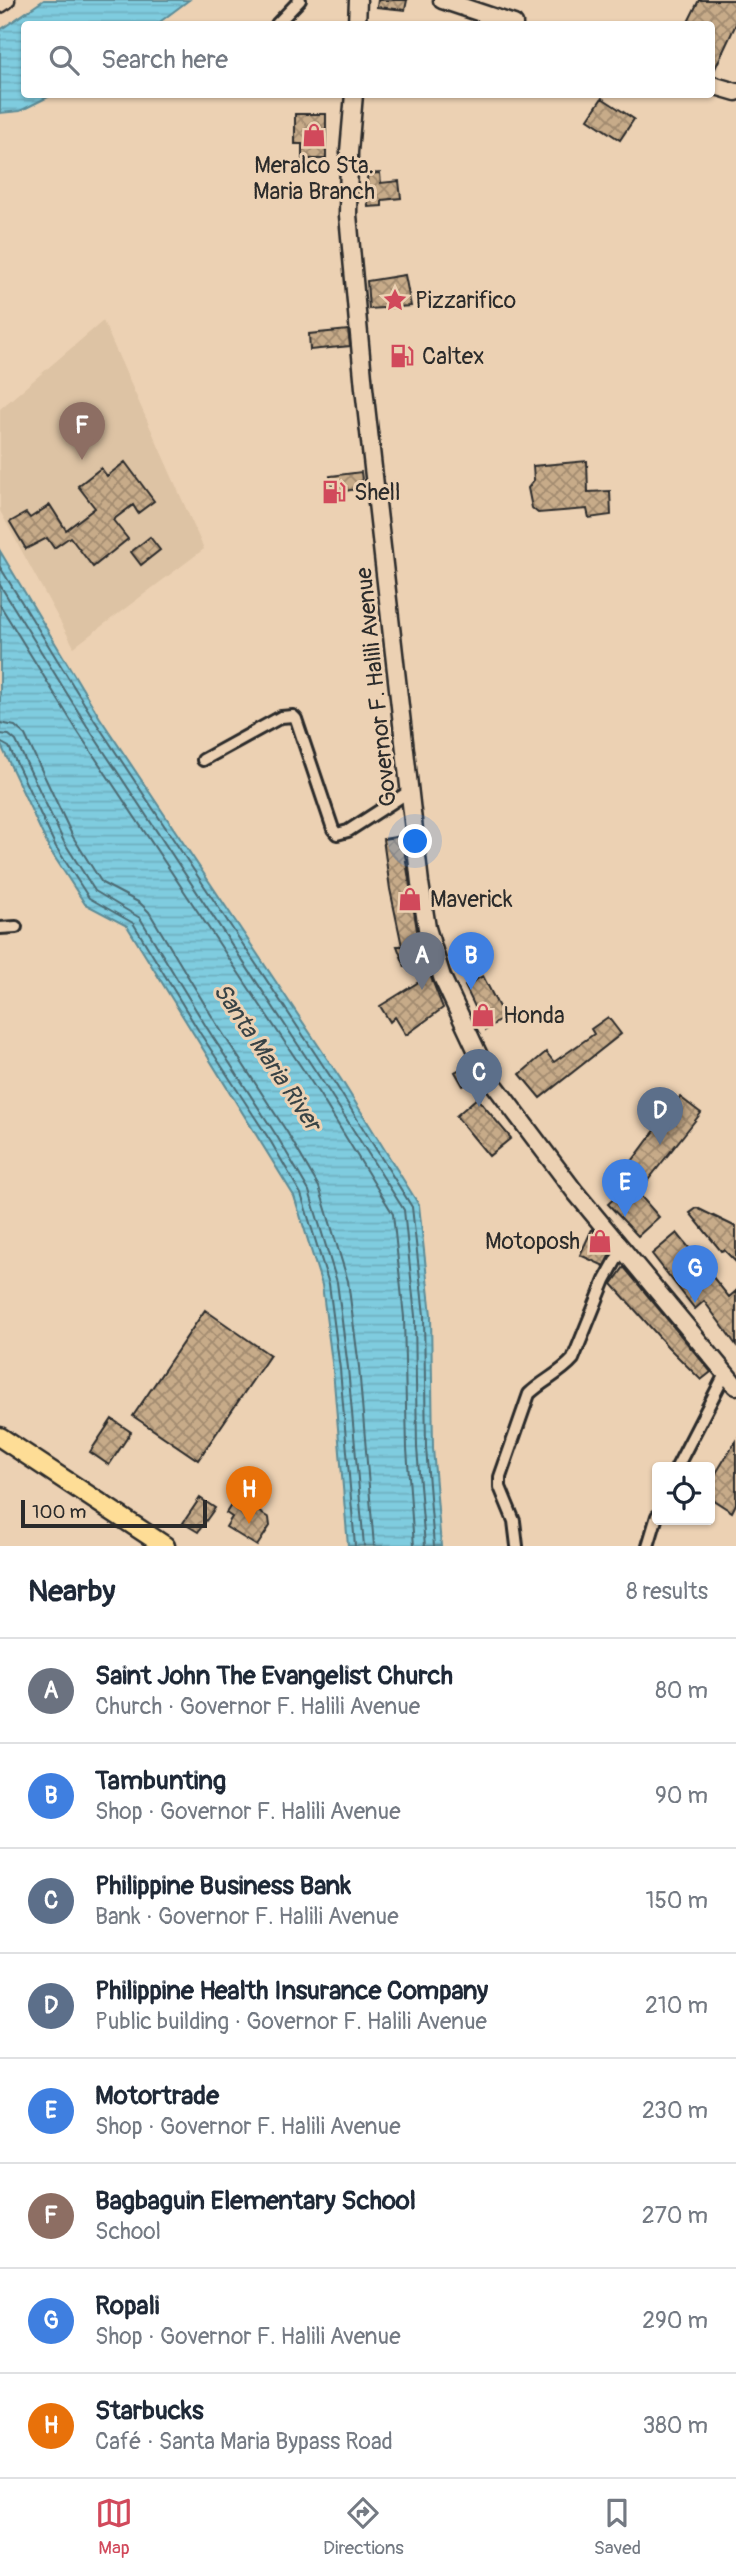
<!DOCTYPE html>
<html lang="en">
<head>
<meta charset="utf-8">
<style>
  :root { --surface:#fff; --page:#f2f2f3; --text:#1f2937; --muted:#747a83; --line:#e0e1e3; --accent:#d1495b }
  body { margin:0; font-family:Pangolin,sans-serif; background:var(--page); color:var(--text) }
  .controls { position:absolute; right:21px; bottom:21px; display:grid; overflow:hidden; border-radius:7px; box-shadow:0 2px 5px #0004 }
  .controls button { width:63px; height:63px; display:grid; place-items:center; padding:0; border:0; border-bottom:2px solid var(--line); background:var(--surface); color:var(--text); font:35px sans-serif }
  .scale { position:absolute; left:21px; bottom:18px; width:186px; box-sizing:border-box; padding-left:7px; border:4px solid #2b2b2b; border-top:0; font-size:19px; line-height:24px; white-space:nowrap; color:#2b2b2b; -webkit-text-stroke:5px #ecd1b3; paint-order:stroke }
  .you { position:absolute; left:416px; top:842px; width:24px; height:24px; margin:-18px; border:5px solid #fff; border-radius:50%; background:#1a73e8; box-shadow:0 0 0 10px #1a73e833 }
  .badge { display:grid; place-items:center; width:46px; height:46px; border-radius:50%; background:var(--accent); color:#fff; font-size:23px; font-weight:700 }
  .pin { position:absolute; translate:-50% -58px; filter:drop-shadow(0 2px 4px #0008) }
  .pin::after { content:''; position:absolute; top:37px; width:24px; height:21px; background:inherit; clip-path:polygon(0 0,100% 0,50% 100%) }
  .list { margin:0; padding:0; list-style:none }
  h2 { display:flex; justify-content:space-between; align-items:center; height:91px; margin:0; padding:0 28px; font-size:30px }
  h2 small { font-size:23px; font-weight:400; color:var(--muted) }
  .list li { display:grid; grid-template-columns:46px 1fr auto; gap:21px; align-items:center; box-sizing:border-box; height:105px; padding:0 28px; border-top:2px solid var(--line) }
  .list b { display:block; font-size:26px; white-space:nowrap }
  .list p { margin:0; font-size:23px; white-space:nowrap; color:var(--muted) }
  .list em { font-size:23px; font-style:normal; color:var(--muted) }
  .icon { flex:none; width:38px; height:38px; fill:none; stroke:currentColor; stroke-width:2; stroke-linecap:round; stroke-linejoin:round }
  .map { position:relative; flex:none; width:736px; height:1546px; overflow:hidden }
  .search { position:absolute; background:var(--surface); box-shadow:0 2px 5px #0004; left:21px; right:21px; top:21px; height:77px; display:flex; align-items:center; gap:18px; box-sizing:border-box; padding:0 24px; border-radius:7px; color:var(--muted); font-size:26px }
  .sheet { height:931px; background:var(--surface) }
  nav { display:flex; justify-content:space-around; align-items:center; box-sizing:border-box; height:98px; border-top:2px solid var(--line); background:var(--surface); font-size:19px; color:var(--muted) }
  nav a { display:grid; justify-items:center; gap:4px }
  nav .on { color:var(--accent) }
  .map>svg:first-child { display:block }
  .built { fill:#ddc3a4 }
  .water { fill:url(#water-rules); stroke:#5d8c97; stroke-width:2 }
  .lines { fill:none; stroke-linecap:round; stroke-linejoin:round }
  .shore { stroke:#4d6b73; stroke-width:2 }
  .building { fill:url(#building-cross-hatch); stroke:#2b2b2b; stroke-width:2 }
  .street-casing { stroke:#2b2b2b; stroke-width:16 }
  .secondary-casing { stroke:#2b2b2b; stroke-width:21 }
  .primary-casing { stroke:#2b2b2b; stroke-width:23 }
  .street { stroke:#ecd1b3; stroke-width:10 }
  .secondary { stroke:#ecd1b3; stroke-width:16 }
  .primary { stroke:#fedd96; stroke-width:18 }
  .labels { text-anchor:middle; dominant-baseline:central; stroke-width:6; stroke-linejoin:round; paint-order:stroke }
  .poi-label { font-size:23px; fill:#2b2b2b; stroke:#ecd1b3; text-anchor:start }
  .street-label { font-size:23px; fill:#2b2b2b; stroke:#ecd1b3 }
  .water-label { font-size:24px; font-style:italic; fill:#384346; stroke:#ecd1b3 }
</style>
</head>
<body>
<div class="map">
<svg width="736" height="1546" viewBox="0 0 736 1546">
  <defs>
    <pattern id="water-rules" width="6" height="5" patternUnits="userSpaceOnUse" patternTransform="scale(1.75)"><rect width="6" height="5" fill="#7fccdf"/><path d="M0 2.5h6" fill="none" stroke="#6eafc0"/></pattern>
    <pattern id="building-cross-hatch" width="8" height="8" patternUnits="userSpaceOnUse" patternTransform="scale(1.75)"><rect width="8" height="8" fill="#c7ab89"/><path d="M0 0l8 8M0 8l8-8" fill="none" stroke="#a28b70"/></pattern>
  </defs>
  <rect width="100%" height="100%" fill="#ecd1b3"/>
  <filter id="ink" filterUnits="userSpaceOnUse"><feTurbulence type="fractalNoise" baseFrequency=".0143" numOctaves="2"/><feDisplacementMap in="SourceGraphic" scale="14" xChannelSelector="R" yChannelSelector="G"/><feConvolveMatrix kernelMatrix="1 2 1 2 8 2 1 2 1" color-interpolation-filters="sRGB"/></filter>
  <g filter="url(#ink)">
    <path class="built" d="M103,321L204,549L74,647L0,511V409Z"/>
    <path class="water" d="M44,0H189L157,24H24V94L52,95L20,111L0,113V30Z
      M0,551L100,718L342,1081L419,1205L431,1315L433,1448L441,1546H348L333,1370L322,1285L294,1196L127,926L85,904L50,850L0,743Z"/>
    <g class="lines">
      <path class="shore" d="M0,567L95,721L336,1085L412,1207L424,1315L426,1448L434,1546
        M0,585L87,726L328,1090L404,1210L415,1316L417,1448L425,1546
        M0,605L78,732L320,1095L393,1214L404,1317L407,1449L414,1546
        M0,723L15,726L25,735L73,837L102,883L140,903L149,912L216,1023L287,1132L319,1187L348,1281L359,1367L374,1546
        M0,734L9,735L16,741L64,842L95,891L140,918L207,1028L278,1138L309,1191L337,1282L348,1368L364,1546
        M0,742L9,747L56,847L89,898L133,923L200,1033L271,1142L301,1194L329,1284L340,1369L355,1546"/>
    </g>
    <path class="building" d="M378,0H407L405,10L377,7Z
      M699,0H736V24L712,75L711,24H687Z
      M602,98L634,119L620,140L588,119Z
      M295,114H326V159H302V144H295Z
      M380,173L381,183L399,181L401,198L382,200V206L368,207L367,174Z
      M405,275L411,306L369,309L367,281Z
      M348,330L350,346L310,350L309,334Z
      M587,461L588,492L610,491L611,515L589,518L587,509L538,513L532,508L528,488L534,480L533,466Z
      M125,462L154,501L138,513L133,505L113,520L128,539L93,567L70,537L54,548L47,538L26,549L10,522L26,513L30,518L50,505L66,530L95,508L78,486L101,468L107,476Z
      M361,472L363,488L333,493L330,476Z
      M150,537L160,550L141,565L131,552Z
      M402,836L417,930L427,964L405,967L397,946H402L390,889L383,839Z
      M430,975L443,1008L406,1035L395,1017L390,1022L380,1006Z
      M483,976L504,1017L486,1030L465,986Z
      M608,1017L621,1034L540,1098L520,1074L546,1052L554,1062L594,1034L591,1029Z
      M471,1063L478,1078L463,1086L455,1072Z
      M680,1097L701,1113L638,1193L659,1217L638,1236L608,1204L631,1183L621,1176Z
      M477,1098L511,1138L489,1156L456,1116Z
      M697,1208L736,1227V1262L724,1250L721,1251L690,1213Z
      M592,1229L611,1252L604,1266L580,1255Z
      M677,1233L729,1297L736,1291V1345L704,1301L695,1309L652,1254Z
      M624,1267L711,1372L701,1380L668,1347L612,1284Z
      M205,1310L270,1355L198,1460L133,1416Z
      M112,1419L131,1432L109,1465L90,1452Z
      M736,1440V1504L732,1512L710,1498V1483Z
      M200,1498L215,1508L198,1532L183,1523Z
      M233,1502L240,1506L243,1502L269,1518L270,1526L257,1546L226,1527L232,1517L226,1513Z"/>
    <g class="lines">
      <g class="street-casing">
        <path id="street" d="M277,24L300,0
          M203,760L281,717L293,716L296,719L333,829L337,834L348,831L410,791
          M0,928L16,927
          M677,1467L725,1374
          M517,1546L514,1521L500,1487V1477L529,1394C542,1381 560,1374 573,1359L605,1280L622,1249
          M648,1546L657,1516"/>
      </g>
      <g class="secondary-casing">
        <path id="secondary" d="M442,0L514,24
          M0,4L6,0
          M357,24L358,0
          M712,85L736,92
          M354,94L349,152L348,215L364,388L420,883L427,928L442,977L490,1079L575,1192L736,1386"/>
      </g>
      <g class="primary-casing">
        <path id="primary" d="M0,1437L165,1546"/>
      </g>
      <use href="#street" class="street"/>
      <use href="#secondary" class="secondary"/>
      <use href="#primary" class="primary"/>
    </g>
  </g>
  <defs>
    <g id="shop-bare" transform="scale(1.89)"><path d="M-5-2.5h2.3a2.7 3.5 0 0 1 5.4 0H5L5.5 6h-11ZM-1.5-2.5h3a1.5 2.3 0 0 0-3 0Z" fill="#d1495b" stroke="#ecd1b3" stroke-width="2.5" paint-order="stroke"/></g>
    <g id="sight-bare" transform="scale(1.89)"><path d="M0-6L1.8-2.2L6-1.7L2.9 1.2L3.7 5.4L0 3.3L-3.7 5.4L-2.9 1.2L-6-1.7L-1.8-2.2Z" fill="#d1495b" stroke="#ecd1b3" stroke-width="2.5" paint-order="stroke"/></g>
    <g id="fuel-bare" transform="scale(1.89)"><path d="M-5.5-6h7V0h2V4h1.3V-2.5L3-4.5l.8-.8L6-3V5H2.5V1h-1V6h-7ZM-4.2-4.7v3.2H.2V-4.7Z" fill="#d1495b" stroke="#ecd1b3" stroke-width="2.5" paint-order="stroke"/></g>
  </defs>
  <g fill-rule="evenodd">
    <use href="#shop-bare" x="314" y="135"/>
    <use href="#sight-bare" x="395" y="300"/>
    <use href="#fuel-bare" x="402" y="356"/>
    <use href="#fuel-bare" x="334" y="492"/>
    <use href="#shop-bare" x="410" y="899"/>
    <use href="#shop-bare" x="483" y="1015"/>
    <use href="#shop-bare" x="600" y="1241"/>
  </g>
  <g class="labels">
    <g class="poi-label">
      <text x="314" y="165" text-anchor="middle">Meralco Sta.<tspan x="314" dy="26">Maria Branch</tspan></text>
      <text x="415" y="300">Pizzarifico</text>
      <text x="422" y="356">Caltex</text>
      <text x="354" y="492">Shell</text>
      <text x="430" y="899">Maverick</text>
      <text x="503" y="1015">Honda</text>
      <text x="580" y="1241" text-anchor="end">Motoposh</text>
    </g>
    <g class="street-label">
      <text transform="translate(376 687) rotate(-96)">Governor F. Halili Avenue</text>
    </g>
    <g class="water-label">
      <text transform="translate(267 1057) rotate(56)">Santa Maria River</text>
    </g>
  </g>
</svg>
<div class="controls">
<button><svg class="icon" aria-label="locate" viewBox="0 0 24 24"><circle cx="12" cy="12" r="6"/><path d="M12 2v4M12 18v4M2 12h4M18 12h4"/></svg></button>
</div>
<div class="scale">100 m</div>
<div class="you"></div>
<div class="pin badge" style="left:422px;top:990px;background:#6b7280">A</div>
<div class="pin badge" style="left:471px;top:990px;background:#3f7fe0">B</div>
<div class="pin badge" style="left:479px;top:1107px;background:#5c6f8a">C</div>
<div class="pin badge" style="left:660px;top:1145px;background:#5c6f8a">D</div>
<div class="pin badge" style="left:625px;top:1217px;background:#3f7fe0">E</div>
<div class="pin badge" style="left:82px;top:460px;background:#8d6e63">F</div>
<div class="pin badge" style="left:695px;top:1303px;background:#3f7fe0">G</div>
<div class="pin badge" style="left:249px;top:1524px;background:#e8710a">H</div>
<div class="search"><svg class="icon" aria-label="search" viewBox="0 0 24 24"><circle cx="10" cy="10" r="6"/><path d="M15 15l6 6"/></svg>Search here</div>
</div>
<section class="sheet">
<h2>Nearby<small>8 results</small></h2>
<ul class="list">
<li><span class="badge" style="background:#6b7280">A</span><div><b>Saint John The Evangelist Church</b><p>Church · Governor F. Halili Avenue</p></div><em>80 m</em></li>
<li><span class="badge" style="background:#3f7fe0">B</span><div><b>Tambunting</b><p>Shop · Governor F. Halili Avenue</p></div><em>90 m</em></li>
<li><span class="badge" style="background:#5c6f8a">C</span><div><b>Philippine Business Bank</b><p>Bank · Governor F. Halili Avenue</p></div><em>150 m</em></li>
<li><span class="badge" style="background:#5c6f8a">D</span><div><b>Philippine Health Insurance Company</b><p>Public building · Governor F. Halili Avenue</p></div><em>210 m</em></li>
<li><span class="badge" style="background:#3f7fe0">E</span><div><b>Motortrade</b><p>Shop · Governor F. Halili Avenue</p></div><em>230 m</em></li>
<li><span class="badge" style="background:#8d6e63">F</span><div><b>Bagbaguin Elementary School</b><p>School</p></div><em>270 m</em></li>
<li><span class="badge" style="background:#3f7fe0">G</span><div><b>Ropali</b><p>Shop · Governor F. Halili Avenue</p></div><em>290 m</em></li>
<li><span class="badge" style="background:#e8710a">H</span><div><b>Starbucks</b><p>Café · Santa Maria Bypass Road</p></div><em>380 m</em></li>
</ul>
</section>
<nav>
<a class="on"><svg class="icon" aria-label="map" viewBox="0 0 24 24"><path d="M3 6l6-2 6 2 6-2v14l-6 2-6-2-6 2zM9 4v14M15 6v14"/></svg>Map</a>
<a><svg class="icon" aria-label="directions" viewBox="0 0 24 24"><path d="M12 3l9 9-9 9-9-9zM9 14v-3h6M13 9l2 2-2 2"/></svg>Directions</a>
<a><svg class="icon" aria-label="saved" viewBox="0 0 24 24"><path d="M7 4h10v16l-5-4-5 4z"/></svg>Saved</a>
</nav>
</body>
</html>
